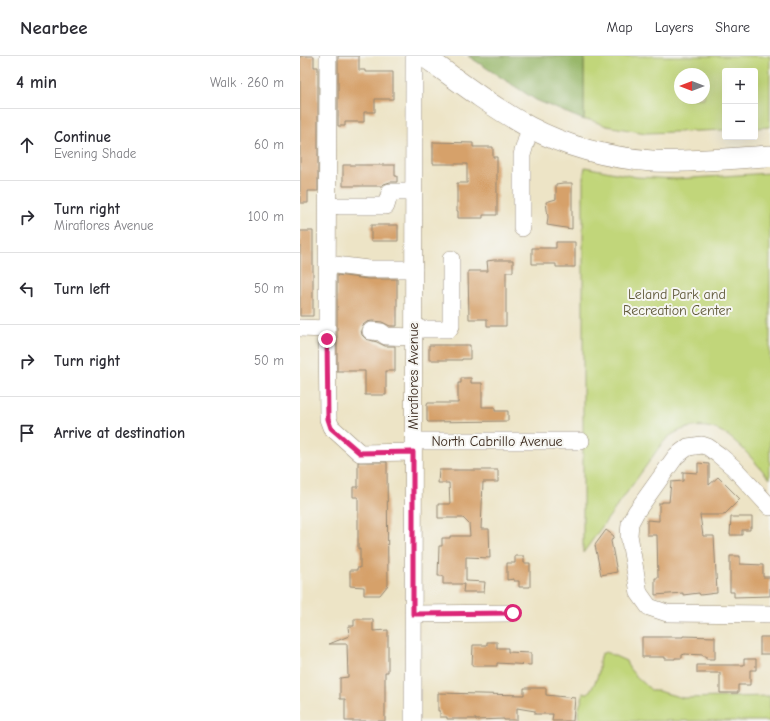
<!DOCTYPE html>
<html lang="en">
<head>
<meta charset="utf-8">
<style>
  :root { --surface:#fff; --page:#f2f2f3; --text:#2b2b33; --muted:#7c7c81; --line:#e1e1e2 }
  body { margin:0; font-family:"Comic Neue",sans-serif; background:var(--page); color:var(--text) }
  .controls { position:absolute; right:12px; top:12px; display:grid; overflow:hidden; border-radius:4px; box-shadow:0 4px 16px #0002 }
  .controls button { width:36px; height:36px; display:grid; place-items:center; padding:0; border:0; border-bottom:1px solid var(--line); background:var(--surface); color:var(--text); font:20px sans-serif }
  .compass { position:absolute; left:374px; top:12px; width:36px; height:36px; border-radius:50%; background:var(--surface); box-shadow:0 4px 16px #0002; rotate:270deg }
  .stop { position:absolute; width:12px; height:12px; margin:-9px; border:3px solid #db2777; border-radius:50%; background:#fff }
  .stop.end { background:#db2777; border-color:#fff; box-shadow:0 1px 4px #0008 }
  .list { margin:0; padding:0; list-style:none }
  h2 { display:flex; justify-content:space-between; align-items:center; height:52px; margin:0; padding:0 16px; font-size:17px }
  h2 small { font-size:13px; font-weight:400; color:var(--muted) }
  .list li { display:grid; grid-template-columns:26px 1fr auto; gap:12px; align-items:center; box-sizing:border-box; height:72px; padding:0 16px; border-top:1px solid var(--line) }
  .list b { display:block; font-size:15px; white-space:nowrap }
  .list p { margin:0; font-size:13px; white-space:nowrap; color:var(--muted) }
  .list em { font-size:13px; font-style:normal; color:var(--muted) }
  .icon { flex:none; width:22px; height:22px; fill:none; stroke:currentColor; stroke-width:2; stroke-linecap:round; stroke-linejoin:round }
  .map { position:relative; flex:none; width:470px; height:665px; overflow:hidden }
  header { display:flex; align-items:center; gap:24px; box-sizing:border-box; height:56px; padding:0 20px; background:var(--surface); border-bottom:1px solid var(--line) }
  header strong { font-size:19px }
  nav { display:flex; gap:22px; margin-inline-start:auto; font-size:14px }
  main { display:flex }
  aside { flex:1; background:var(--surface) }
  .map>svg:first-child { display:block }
  .green { fill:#c1d67a; stroke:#7e804c; fill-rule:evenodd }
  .forest { fill:#98b76a; stroke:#6a7044 }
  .building { fill:#d6a16b }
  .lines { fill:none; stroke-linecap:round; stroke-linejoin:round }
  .minor-casing { stroke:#948772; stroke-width:18 }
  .major-casing { stroke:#948772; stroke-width:22 }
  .minor { stroke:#fff; stroke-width:17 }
  .major { stroke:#fff; stroke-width:21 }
  .route { stroke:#db2777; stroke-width:5 }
  .labels { text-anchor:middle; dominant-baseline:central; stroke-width:4; stroke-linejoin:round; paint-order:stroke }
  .park-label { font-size:14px; fill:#5c5535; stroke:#f6f6f2 }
  .street-label { font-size:14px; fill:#3b2a1e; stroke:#f6f6f2 }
</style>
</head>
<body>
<header>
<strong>Nearbee</strong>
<nav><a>Map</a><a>Layers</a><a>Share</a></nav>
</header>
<main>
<aside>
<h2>4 min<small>Walk · 260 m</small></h2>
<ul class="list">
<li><svg class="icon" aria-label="ahead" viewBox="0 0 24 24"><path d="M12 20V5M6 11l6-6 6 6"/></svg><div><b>Continue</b><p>Evening Shade</p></div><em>60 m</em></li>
<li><svg class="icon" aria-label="right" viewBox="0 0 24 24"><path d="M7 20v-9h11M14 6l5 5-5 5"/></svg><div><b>Turn right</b><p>Miraflores Avenue</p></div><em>100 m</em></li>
<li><svg class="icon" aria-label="left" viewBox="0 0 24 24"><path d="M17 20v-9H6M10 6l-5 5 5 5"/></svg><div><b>Turn left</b></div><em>50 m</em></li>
<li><svg class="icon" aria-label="right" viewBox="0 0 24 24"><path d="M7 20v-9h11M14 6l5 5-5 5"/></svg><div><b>Turn right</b></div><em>50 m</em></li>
<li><svg class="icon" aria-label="arrive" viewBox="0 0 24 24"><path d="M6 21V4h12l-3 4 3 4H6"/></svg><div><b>Arrive at destination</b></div></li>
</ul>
</aside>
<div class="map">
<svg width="470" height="665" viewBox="0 0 470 665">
  <rect width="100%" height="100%" fill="#f6f6f2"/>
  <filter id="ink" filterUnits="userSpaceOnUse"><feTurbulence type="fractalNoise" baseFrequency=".025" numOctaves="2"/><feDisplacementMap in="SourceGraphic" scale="8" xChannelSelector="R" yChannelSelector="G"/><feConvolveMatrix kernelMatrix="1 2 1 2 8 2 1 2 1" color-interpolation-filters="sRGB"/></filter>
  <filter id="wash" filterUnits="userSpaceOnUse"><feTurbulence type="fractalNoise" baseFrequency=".012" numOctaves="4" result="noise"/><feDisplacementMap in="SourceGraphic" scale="16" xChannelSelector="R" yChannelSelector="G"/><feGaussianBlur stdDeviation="0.9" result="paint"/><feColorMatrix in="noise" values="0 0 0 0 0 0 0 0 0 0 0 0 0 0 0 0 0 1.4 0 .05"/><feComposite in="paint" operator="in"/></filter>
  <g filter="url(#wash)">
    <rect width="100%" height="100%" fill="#ede4c6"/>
    <path class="green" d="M284,0H470V71L455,72V15H425V74L346,77L307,70L290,64H284ZM380,18H404V42H380Z
      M285,111L336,121L376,123L470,117V423C456,408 440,386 422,376C407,368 388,369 373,378C363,383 353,401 346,410C325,439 304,468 283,497V122Z
      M306,596L326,605C329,617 344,626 352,635H358L383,642L470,640V665H280C274,655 283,647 283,637H288C293,631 298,622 299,614C299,608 299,603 301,598Z"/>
    <path class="forest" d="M168,0H284V64L236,44Z"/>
    <g id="blocks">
      <path class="building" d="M0,0H14V11H18V135H8V147H0Z
        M38,0H59V14H65V16H93V43H75V56H64V66H45V70H38Z
        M133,86L173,87V91H193V101H197V159H183V162H158V155H157V127H167V108H133Z
        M43,109H95V120H97V126H90L84,128L82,130H43Z
        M263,127H272V173L247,169L248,161L246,146L256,143V128Z
        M71,169H98V185H71Z
        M0,175H13V260H0Z
        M256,186H275V211H256V208H232V192H256Z
        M194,204H213V216H206V270H187V263H169L168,215H188L187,205Z
        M37,219L68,223H97V270H90L82,266L72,265L67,266L63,269L61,274L62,279L66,283L77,286L85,290H95V315H86V339H65V315H37Z
        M129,289H170V303H162V304H129Z
        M161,322H171V327H182V351H195V355H208V365L128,366L127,365V349L128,347H158V327H161Z
        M58,406H87L88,529L80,539H64V531L50,530V514H57V512H60V493H58V441H53V431H58Z
        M398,407L409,408V429L418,421L440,443L424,459H400L403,480H414L417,537L400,539L399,537L383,539V537L355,539V522H358L357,479H347V464L359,465V447H362V446H369L371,426L383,425V416L398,417Z
        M139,414H198V426H183L181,473H189L190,502L166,501V525L185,526L184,536H163L164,528H143V520H138L139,490H142V482H150V480H170L169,468L163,462H138V448H150L149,427H138Z
        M431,461H452V471H450V474H442V479H430Z
        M306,474L314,480L311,485L317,516L301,519L295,489Z
        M215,500H224V507H230V531H219V525H214V523L207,524V507H215Z
        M430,500H440V508L463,509V521H470V540L434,541V536H430Z
        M54,563H73V575L88,574V616H85V665H45V643H40V622L48,621L47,588H29L49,580L48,570H54Z
        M383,580L415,581V603H406V600H403V599L385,598L382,599V602H375V603H365V601H342V581H383Z
        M460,581H470V598H460Z
        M187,586H197V592H208V596L231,597V609L197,607V610H172L173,589H187Z
        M444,603H456V614H450V629H438V637H420V617H397V609H444Z
        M224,632H246V639L275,642L273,665H252L253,658H235V655L217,652V664H204V663L176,664V663H147V661H140V655H138V637L224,639Z"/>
    </g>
  </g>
  <g filter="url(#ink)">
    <use href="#blocks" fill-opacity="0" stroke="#948772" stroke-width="1"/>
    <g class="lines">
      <g class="minor-casing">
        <path id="minor" d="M28,0L27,273L28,363L31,371L60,397L113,396
          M39,150H86L90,136H114
          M222,172V99L230,72
          M27,208L68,213H114
          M0,272L27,273
          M114,273H149L151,270V203
          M71,275L81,276L86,280L114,281
          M113,385H281
          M470,451L433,411L419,399L408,391L402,389L388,391L376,400L336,456L330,467L329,479L339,537L349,551L367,557L470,558
          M113,558L213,557
          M113,665L114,0"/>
      </g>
      <g class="major-casing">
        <path id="major" d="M124,0C158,25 192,51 229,71C267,91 309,102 352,105C391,107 431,102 470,100"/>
      </g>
      <use href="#minor" class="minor"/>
      <use href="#major" class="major"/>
    </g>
  </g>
  <g class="lines" filter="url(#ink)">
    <path class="route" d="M27,283L28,363L31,372L60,397L113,396V558L213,557"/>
  </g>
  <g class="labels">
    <g class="park-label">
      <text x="377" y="238">Leland Park and<tspan x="377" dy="16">Recreation Center</tspan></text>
    </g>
    <g class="street-label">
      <text transform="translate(113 320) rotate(-90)">Miraflores Avenue</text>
      <text x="197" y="385">North Cabrillo Avenue</text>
    </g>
  </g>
</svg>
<div class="controls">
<button>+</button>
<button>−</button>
</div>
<svg class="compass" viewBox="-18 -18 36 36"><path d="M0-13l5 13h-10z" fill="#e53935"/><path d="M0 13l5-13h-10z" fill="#7c7c81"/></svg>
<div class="stop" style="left:213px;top:557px"></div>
<div class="stop end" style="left:27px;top:283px"></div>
</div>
</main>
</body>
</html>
